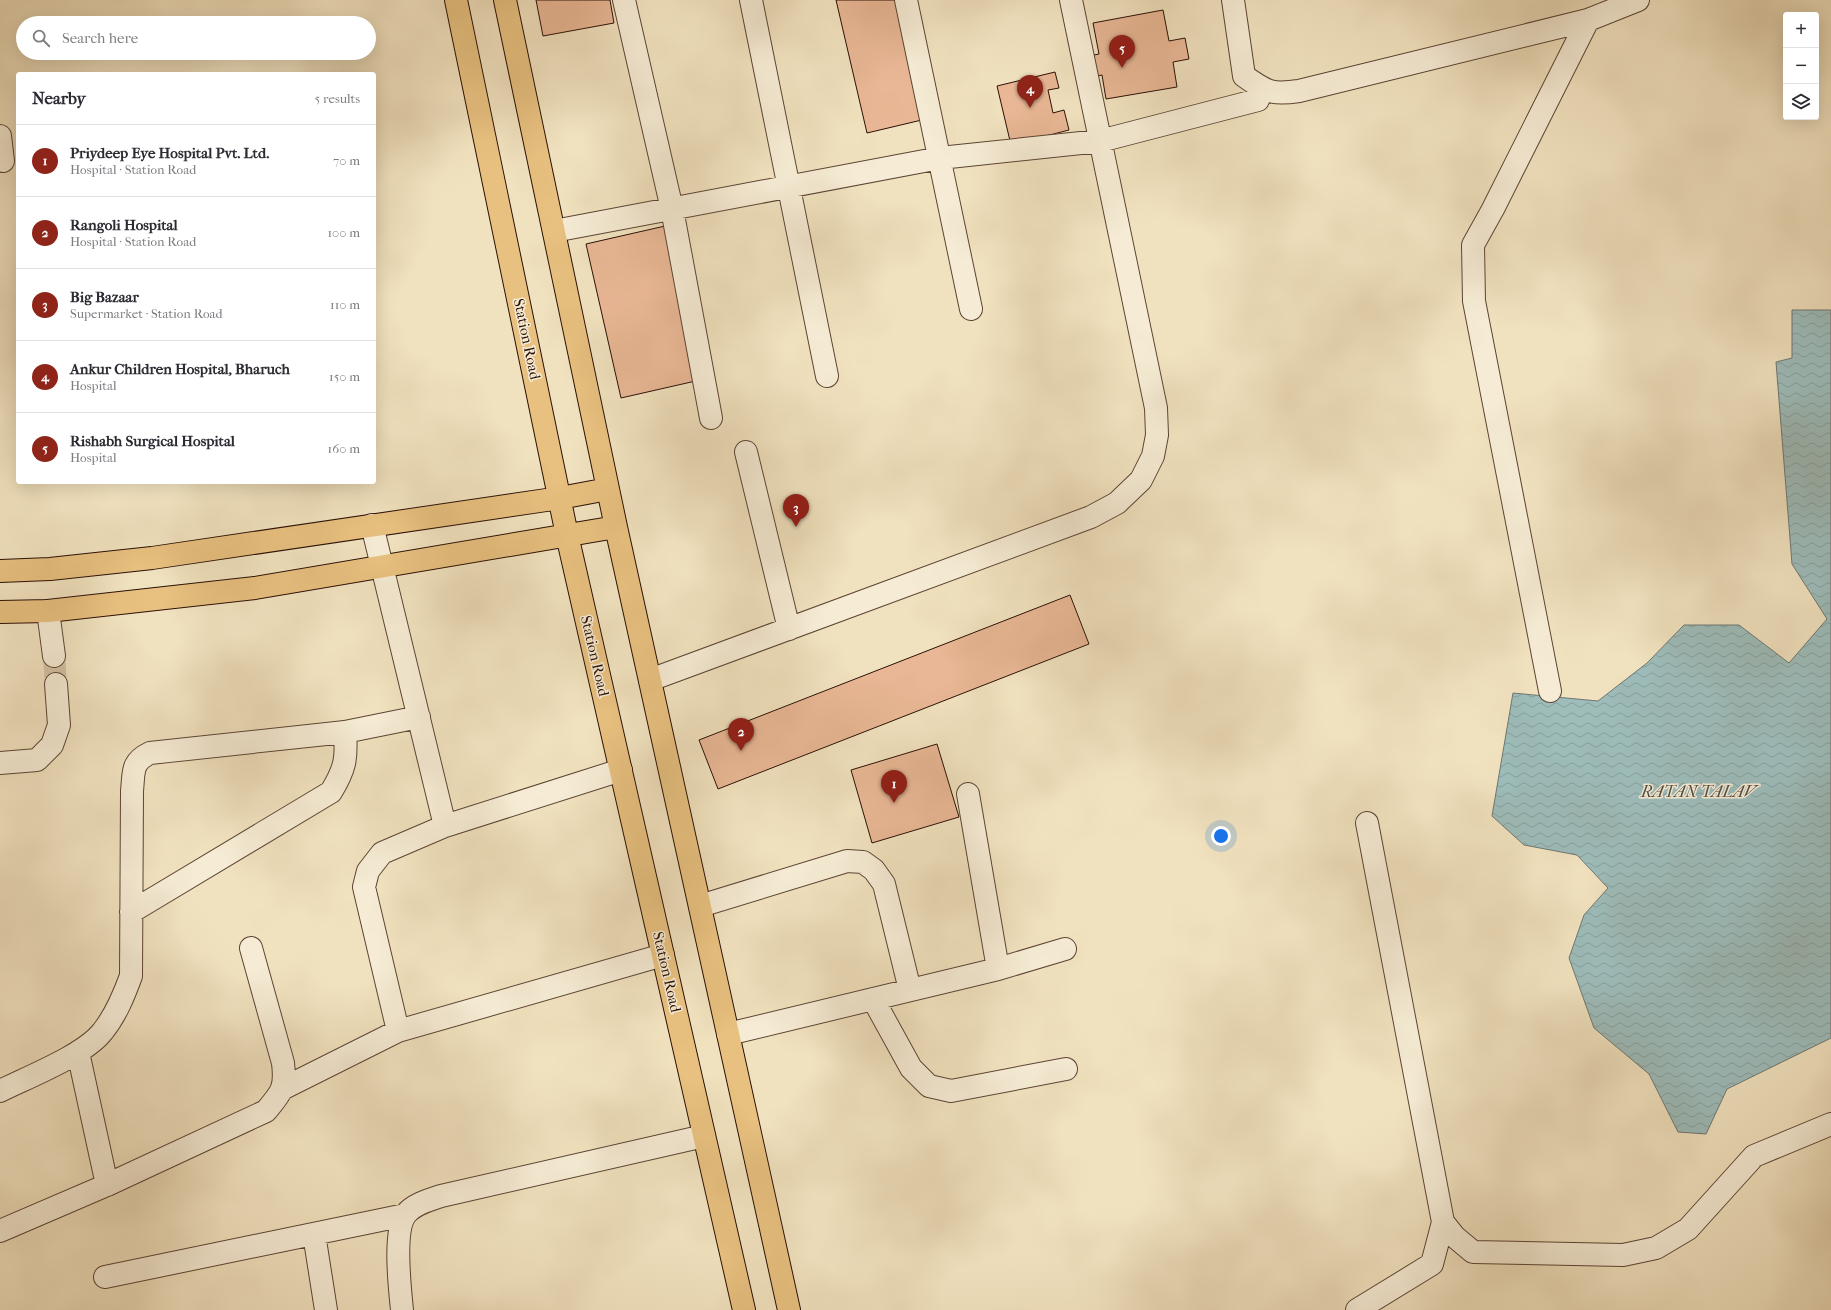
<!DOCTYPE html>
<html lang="en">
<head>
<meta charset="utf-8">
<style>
  :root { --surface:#fff; --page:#f7f7f7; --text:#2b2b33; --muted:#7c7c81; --line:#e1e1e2; --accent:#8f2418 }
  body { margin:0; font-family:"IM FELL French Canon",serif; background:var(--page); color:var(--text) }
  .controls { position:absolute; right:12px; top:12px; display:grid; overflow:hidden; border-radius:4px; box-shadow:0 4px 16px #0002 }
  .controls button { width:36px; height:36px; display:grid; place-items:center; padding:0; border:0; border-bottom:1px solid var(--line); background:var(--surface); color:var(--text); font:20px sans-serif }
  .you { position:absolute; left:1221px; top:836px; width:14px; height:14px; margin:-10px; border:3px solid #fff; border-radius:50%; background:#1a73e8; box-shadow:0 0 0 6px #1a73e833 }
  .badge { display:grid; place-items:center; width:26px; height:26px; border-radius:50%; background:var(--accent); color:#fff; font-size:13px; font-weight:700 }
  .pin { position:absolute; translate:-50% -33px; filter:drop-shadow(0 1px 2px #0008) }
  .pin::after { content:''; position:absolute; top:21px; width:14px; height:12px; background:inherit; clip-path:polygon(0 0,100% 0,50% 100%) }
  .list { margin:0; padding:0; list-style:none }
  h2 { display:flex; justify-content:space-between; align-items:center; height:52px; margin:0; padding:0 16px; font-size:17px }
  h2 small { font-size:13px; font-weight:400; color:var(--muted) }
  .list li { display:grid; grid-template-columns:26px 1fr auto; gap:12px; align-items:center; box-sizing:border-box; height:72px; padding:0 16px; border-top:1px solid var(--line) }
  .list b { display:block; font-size:15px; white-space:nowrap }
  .list p { margin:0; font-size:13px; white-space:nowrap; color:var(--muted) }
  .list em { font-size:13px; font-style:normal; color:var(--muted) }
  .icon { flex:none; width:22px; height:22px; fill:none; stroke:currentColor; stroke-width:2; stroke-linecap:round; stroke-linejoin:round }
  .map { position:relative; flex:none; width:1831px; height:1310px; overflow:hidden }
  .search { position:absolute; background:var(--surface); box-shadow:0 4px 16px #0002; left:16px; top:16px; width:360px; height:44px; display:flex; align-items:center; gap:10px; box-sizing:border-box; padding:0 14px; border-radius:22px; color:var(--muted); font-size:15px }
  .panel { position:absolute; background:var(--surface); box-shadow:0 4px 16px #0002; left:16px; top:72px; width:360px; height:412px; border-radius:4px }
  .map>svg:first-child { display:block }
  .water { fill:url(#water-waves); stroke:#6f7772 }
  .building { fill:#e9b795; stroke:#2a1006 }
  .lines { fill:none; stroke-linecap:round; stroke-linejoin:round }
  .minor-tunnel { stroke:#d3c2a3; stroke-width:22; stroke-dasharray:22 11; stroke-linecap:butt }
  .minor-casing { stroke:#5c4434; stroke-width:24 }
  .major-casing { stroke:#2a1006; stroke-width:24 }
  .minor { stroke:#f6ecd5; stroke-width:22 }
  .major { stroke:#e8c180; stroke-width:22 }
  .labels { text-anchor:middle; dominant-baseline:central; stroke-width:3; stroke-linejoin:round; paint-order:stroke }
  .street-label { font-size:15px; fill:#2a1006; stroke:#f6ecd5 }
  .water-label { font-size:16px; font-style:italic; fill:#524c45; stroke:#f6ecd5 }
</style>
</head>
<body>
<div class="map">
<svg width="1831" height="1310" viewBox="0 0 1831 1310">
  <defs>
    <pattern id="water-waves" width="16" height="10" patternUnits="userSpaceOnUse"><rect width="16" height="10" fill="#9dbcba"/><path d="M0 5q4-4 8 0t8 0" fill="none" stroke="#87a19e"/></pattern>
  </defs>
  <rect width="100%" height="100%" fill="#f1e2bf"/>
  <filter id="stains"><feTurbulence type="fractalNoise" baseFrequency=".005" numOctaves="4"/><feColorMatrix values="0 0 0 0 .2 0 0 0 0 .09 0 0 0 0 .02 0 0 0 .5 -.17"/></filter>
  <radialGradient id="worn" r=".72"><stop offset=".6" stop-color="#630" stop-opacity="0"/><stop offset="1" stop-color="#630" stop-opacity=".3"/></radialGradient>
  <path class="water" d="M1792,310H1831V1038L1727,1089L1706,1134L1678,1132L1649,1074L1594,1028L1569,958L1584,915L1608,888L1577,855L1524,845L1492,816L1513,693L1598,701L1647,663L1684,625H1739L1789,663L1827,619L1792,564L1776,362L1792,358Z"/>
  <path class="building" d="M536,0H610L614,23L543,36Z
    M836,0H899L926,119L867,133Z
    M1163,10L1169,41L1185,38L1189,59L1173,62L1177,87L1106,99L1102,75L1093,77L1089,56L1099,54L1093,23Z
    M1055,72L1059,88L1048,90L1053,113L1064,110L1069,130L1011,145L997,86Z
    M665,226L700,380L621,398L586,244Z
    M1070,595L1089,644L718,789L699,740Z
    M937,744L959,817L872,843L851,770Z"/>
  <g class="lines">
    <path class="minor-tunnel" d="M54,656L56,684"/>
    <g class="minor-casing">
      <path id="minor" d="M624,0L672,209L711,418
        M751,0L827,376
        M906,0L971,309
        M1233,0L1244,76C1267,92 1271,95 1299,91L1588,20L1638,0
        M0,136L3,161
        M554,231L940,158L1100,141L1258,100L1262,89
        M746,452L789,629
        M372,525L445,826
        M48,611L54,656
        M650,680L1091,517L1117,503L1141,480L1153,456L1157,435L1156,408L1071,0
        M1550,691L1474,301L1473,245L1493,209L1588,20
        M0,763L37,760L52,745L59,725L56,684
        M968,794L998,969
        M1367,823L1443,1222L1455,1237L1473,1252L1623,1255L1656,1248L1688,1229L1754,1156L1831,1124
        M700,906L847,861L863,862L874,870L884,884L910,990
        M131,912L331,792C345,769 347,759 345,732
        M873,999L911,1068L929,1086L951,1091L1066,1069
        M398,1031L364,887L368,871L382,853L445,826L621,770
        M728,1034L998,969L1065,949
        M78,1052L107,1185
        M282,1089L398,1031L663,955
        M0,1091C28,1077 85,1055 103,1031C116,1015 124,995 131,976L132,791C134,772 131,762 150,753L345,732L419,717
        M0,1231L107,1185L266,1111C282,1092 286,1088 283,1063L251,948
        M314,1234L326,1310
        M105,1277L405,1215
        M402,1310C400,1290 393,1230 406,1214C414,1204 429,1200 441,1196L704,1136
        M1357,1310L1432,1264L1443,1222"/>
    </g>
    <g class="major-casing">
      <path id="major" d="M456,0L567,535L744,1310
        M505,0L616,527L789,1310
        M0,571L50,569L152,558L560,498L608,489
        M0,612L48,611L255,588L616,527"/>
    </g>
    <use href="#minor" class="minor"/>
    <use href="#major" class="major"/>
  </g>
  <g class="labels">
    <g class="street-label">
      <text transform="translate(527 339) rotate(78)">Station Road</text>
      <text transform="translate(595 656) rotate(77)">Station Road</text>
      <text transform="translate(667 972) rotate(77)">Station Road</text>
    </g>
    <g class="water-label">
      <text x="1699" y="791">RATAN TALAV</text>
    </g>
  </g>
  <rect width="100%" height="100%" filter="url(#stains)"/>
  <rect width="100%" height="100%" fill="url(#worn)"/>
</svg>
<div class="controls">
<button>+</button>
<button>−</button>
<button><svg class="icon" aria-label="layers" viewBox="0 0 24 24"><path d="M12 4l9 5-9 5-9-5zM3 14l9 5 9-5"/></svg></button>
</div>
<div class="you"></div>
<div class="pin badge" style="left:894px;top:803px">1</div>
<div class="pin badge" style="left:741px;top:751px">2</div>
<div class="pin badge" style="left:796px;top:527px">3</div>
<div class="pin badge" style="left:1030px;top:108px">4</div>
<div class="pin badge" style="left:1122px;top:68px">5</div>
<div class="search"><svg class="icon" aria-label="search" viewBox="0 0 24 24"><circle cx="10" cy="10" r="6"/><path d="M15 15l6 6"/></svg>Search here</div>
<section class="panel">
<h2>Nearby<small>5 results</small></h2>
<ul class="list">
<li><span class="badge">1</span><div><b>Priydeep Eye Hospital Pvt. Ltd.</b><p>Hospital · Station Road</p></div><em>70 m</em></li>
<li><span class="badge">2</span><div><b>Rangoli Hospital</b><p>Hospital · Station Road</p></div><em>100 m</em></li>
<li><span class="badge">3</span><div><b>Big Bazaar</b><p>Supermarket · Station Road</p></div><em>110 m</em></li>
<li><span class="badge">4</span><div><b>Ankur Children Hospital, Bharuch</b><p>Hospital</p></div><em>150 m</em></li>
<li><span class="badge">5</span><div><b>Rishabh Surgical Hospital</b><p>Hospital</p></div><em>160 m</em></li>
</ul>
</section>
</div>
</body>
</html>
